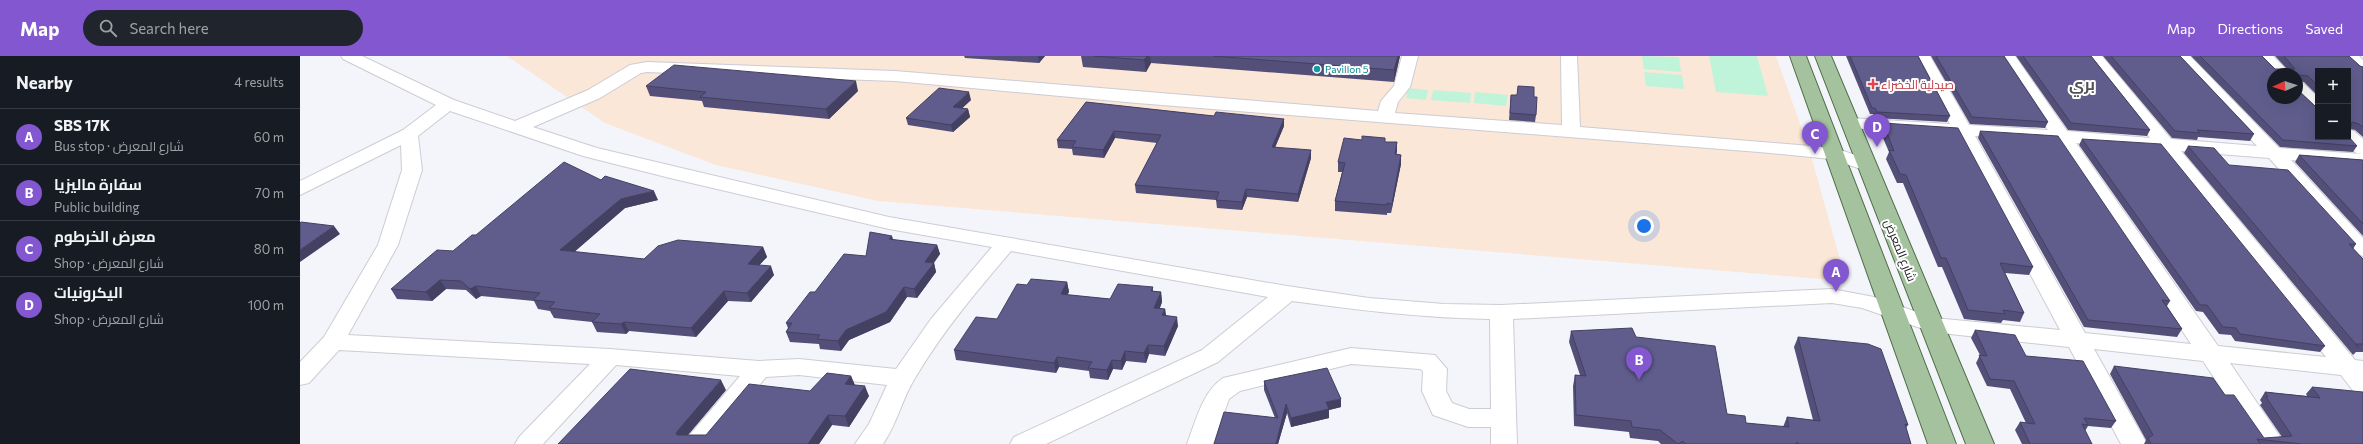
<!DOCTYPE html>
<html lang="en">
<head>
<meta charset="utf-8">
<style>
  :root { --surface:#171b24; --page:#20242c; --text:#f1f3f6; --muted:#9ea1a6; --line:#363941; --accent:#8257d0 }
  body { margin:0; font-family:Commissioner,Cairo,sans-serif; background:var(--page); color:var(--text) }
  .controls { position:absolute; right:12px; top:12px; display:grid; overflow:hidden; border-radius:0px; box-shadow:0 4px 16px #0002 }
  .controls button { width:36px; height:36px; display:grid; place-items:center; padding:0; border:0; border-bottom:1px solid var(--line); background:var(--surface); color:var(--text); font:20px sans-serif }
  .compass { position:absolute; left:1967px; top:12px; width:36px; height:36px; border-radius:50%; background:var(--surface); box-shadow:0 4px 16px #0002; rotate:267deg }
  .you { position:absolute; left:1344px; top:170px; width:14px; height:14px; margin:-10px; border:3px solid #fff; border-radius:50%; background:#1a73e8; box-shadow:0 0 0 6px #1a73e833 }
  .badge { display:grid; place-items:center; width:26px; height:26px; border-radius:50%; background:var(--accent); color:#fff; font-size:13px; font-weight:700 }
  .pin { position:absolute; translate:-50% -33px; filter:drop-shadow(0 1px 2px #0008) }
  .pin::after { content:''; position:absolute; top:21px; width:14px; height:12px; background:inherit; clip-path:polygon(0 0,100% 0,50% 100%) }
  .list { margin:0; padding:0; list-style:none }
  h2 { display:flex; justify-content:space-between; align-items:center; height:52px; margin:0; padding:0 16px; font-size:17px }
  h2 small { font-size:13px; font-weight:400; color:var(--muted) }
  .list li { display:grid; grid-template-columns:26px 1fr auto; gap:12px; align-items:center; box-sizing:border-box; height:56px; padding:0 16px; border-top:1px solid var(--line) }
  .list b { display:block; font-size:15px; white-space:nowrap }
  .list p { margin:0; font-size:13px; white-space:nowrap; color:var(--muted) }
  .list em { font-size:13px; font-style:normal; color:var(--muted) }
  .icon { flex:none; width:22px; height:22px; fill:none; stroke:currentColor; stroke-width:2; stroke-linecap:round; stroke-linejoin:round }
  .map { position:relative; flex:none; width:2063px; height:388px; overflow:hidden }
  header { display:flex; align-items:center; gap:24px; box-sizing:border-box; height:56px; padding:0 20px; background:var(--accent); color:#fff }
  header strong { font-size:19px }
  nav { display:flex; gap:22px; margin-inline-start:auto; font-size:14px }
  .search { width:280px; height:36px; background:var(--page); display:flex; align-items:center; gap:10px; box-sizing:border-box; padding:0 14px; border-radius:22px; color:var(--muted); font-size:15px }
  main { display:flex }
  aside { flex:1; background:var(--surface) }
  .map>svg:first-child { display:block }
  .commercial { fill:#fae7d7 }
  .green { fill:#bff4da }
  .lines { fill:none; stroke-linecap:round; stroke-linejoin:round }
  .minor-casing { stroke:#ccccd3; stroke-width:2 }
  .major-casing { stroke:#4e6e48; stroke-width:2 }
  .minor { fill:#fff; fill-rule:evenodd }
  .major { fill:#a4c29e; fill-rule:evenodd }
  .wall { fill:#534f78 }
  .shaded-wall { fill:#434062 }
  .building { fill:#605c8c; stroke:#434062; fill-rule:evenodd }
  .culture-dot { fill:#0f9aa8; stroke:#fff; stroke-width:1.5 }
  .health-dot { fill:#e0444e; stroke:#fff; stroke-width:1.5 }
  .labels { text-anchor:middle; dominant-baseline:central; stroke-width:4; stroke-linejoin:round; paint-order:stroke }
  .far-culture-label { font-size:10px; fill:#0d838f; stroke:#fff; text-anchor:start }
  .health-label { font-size:12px; fill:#be3a42; stroke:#fff; text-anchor:start }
  .street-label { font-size:12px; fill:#1d1d20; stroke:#fff }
  .district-label { font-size:16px; font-weight:bold; fill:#515157; stroke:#fff }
</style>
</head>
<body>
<header>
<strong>Map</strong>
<div class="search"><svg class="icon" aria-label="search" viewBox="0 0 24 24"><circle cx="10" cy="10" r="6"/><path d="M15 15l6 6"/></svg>Search here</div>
<nav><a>Map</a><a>Directions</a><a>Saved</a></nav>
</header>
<main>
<aside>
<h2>Nearby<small>4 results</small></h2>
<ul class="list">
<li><span class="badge">A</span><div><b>SBS 17K</b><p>Bus stop · شارع المعرض</p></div><em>60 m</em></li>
<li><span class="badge">B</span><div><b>سفارة ماليزيا</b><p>Public building</p></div><em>70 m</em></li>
<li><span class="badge">C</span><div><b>معرض الخرطوم</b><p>Shop · شارع المعرض</p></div><em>80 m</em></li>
<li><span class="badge">D</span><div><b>اليكرونيات</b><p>Shop · شارع المعرض</p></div><em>100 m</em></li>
</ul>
</aside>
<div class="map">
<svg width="2063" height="388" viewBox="0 0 2063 388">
  <rect width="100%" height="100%" fill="#f4f4fb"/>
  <path class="commercial" d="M207,0H1476L1510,96L1546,225L578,145L416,109L305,67Z"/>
  <path class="green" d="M1342,0L1379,1L1381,16L1344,13Z
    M1409,0H1457L1468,40L1416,36Z
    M1344,16L1382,19L1384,33L1346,30Z
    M1108,32L1128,34L1126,44L1106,42Z
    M1133,34L1171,37L1170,47L1131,44Z
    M1175,36L1208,39L1206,50L1174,47Z"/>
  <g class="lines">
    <g class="minor-casing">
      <path id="minor" d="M41,0H62L154,44L215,65L288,34L330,9L347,6L595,15L1078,55L1081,45L1094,30L1102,0H1118L1110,31L1098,46L1095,57L1262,69L1261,0H1277L1280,71L1534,92L1574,105L1576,109L1574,113L1567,115L1531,103L1459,96L837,47L595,25L347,16L341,17L300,42L233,71L297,92L589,161L987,230L1069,242L1144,248L1201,249L1532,233L1574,241L1634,262L1760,274L1656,79L1550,72L1544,71L1541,67L1544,63L1550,62L1650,68L1614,0H1630L1669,69L1748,74L1699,0H1715L1767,75L1850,82L1785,0H1802L1871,83L1957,90L1873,0H1890L1979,92L2062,98L2056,97L2040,81H2048V74L2054,75L2063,83V110L1991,104L2063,182V200L2056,198L1969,102L1881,95L2055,304L2063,305V339L2054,336L2041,319L1930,307L1985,388H1958L1903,305L1794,293L1847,388H1821L1769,291L1632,276L1562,252L1532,247L1213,263L1217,388H1191V371H1168L1133,359L1122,335L1123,315L1120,313L1051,308L940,335L929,343L913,388H887C896,365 902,336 923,322L1051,292L1135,299L1147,313L1146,335L1152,347L1169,353H1191L1190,263C1123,262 1058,254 992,245L918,306L746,388H710L714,381L902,294L968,241L711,195C677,235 642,276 615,322C602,343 597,368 583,388H555L569,368L587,329L499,319L466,321L410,388H382L440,320L316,309L243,388H215L219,381L290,308L39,294L9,327L0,329V306L24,281L78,189L102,114L101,89L0,139V125L103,74L136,49L43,3ZM150,55L283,100L370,122L589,173L692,191L631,263L596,313L499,303L459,305L310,293L48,279L98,189L122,114L118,80ZM1675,80L1756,85L1891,288L1785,277ZM1776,87L1859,93L2026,301L1918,290Z
        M1955,0H1973L1991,18H1973Z
        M2041,0H2059L2063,4V17L2057,15Z
        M1997,26L2003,27L2018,41V56L2012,55L1997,40Z"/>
    </g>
    <g class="major-casing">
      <path id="major" d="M1490,0H1506L1656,388H1628Z
        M1515,0H1531L1694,388H1666Z"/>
    </g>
    <use href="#minor" class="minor"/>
    <use href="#major" class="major"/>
  </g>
  <path class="wall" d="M664,0H745L739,7L665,2Z
    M781,0H1100L1094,26L851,7L846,16L783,11Z
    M1546,0H1618L1650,60L1647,66L1575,62L1573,58H1570Z
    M1631,0H1704L1748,66L1745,72L1670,68Z
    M1716,0H1791L1850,74L1847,80L1768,74Z
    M1803,0H1880L1954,78L1950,85L1898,81L1897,84L1872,82Z
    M1891,0H1962L1975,13H1987L1975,0H2049L2060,10L2063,11V81L2055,74L2050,73L2048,77V15H2018V40L2004,26L1999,25V35L2057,90L2053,96L1980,91Z
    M346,30L558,35L529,63L404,51L402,45L350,40Z
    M1211,39L1234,41L1236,59L1235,66L1209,64Z
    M671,44L662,52L668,53L670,61L653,76L608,69L606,62Z
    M786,46L914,60L984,63V70L975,91L1011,102L998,146L947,141L942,154L917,152L916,144L836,137L835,129L857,87L815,82L804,102L773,99L772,93L758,92L757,84Z
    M1583,67L1733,211L1729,219L1705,217L1724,257L1720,266L1703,264L1701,267L1664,263L1642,211H1638L1603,127H1597L1586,103L1589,96L1580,75Z
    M1680,75L1870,245L1867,250L1882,273L1877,281L1784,271L1678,82Z
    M1085,82V86H1097L1096,98L1101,99V108L1091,157H1087V159L1035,155V145L1042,116H1038V106L1062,84Z
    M1782,83L2025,290L2020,296L1935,285L1931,279L1919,278L1903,256L1896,255L1779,89Z
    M1888,90L1929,109L2056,188L2053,193L2063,203V296H2056L2053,299L1884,97Z
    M1999,99L2063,104V180L1995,106Z
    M301,124L358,144L325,152L274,196L344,203L463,191L467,201L459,209L474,219L451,246L428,245L396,281L329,275L326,278L297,276L292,266L254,262L250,255L238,253L234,245L181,240L176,243L166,234L146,233L132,245L97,243L91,233L153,195Z
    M593,184L637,189L640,198L634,207L636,216L617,242L607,241L590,266L549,284L541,295L520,293L519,288L490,286L486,276L488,272L486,267L515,236L566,200Z
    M767,226L769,236L767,239L810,243L853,231V235L861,236L862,246L860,252L865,253L866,259L878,270L865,300L849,298L846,307L826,305L822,314L813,313L808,324L790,322L789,315L759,311L756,317L656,304L654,294L697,263L727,229Z
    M1675,274L1726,300L1816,365L1811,372L1788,370L1785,375L1792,388H1722L1715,374L1720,366L1726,367L1710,333L1687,330L1676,307L1680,299L1671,282Z
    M1271,275L1336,281L1427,358L1446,367L1483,371L1487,361L1513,364L1494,291L1498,281L1608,369L1606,372L1611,388H1361L1358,385L1330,382L1329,376L1274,370L1273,330L1275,319H1280L1269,286Z
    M1814,310L1925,339L1964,382L1982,381L1960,349L1962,347L1960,344L1965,336L2007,340L2006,338L2012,331L2063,388H1844L1846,384L1810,318Z
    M551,320L555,329L569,340L549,371L532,369L519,388H258L426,334L388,379H406L510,335Z
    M964,325L1041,351L1029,354V362L991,371L987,357L978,388H914L975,362L964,334Z"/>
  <path class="shaded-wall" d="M738,0H745L739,7Z
    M847,0H850L851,7L846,16L844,4Z
    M1098,0H1100L1094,26V14Z
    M556,25L558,35L529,63L526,53Z
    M669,36L671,44L655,59L653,51Z
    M668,53L670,61L653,76L651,69Z
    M984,63V70L972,99V91Z
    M814,75L815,82L804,102L803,94Z
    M1097,86V96L1094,108L1095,98Z
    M1011,94V102L998,146V138Z
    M1101,99V108L1091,157L1092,148Z
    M946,133L947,141L942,154V146Z
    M354,135L358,144L325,152L265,204L260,194L321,143Z
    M34,170L40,178L0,206V194Z
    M592,180L595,189L589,183Z
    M637,189L640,198L627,215L625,206Z
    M463,191L467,201L452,217L448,208Z
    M634,207L636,216L617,242L614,233Z
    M471,210L474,219L451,246L447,237Z
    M140,224L146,233L132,245L126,236Z
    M767,226L769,236L762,248L761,238Z
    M176,230L181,240L176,243L170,233Z
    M604,231L607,241L590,266L549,284L541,295L538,285L546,274Z
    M424,235L428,245L396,281L391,272Z
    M861,236L862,246L856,261L854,252Z
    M865,253L866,262L862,259Z
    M877,261L878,270L865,300L864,290Z
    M324,266L329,275L326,278L321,268Z
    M848,289L849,298L846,307L844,297Z
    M825,295L826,305L822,314L821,305Z
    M757,301L759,311L756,317L754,307Z
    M812,304L813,313L808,324L807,314Z
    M551,320L555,330L545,328Z
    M421,324L426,334L381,387L376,377Z
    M565,330L569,340L549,371L545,360Z
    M1041,343V351L1029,354V362L991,371V362L1026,346Z
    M986,348L987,357L978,388H976Z
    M528,359L532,369L519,388H508Z"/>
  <path class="building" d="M794,0H847L844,4Z
    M913,0H1098L1094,14Z
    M1550,0H1618L1650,60L1577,56L1575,52H1572Z
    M1636,0H1704L1748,66L1672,61Z
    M1723,0H1791L1850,74L1771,67Z
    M1811,0H1880L1954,78L1897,74L1900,77L1875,75Z
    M1900,0H1962L1975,13H1995L1984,0H2049L2060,10L2063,11V71L2059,68L2052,66L2050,73H2048V15H2018V30L2008,20L1999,19V35L2015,50H2018V81H2048V80L2057,90L1983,84ZM1973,18H1997V42H1973Z
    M374,9L556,25L526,53L400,41L406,36L346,30Z
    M1218,30L1234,31V41H1237L1236,59L1210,57L1211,39H1217Z
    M639,32L669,36L653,51L668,53L651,69L606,62Z
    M786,46L914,60L916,56L984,63L972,91L1011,94L998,138L946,133L942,146L916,144L919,136L835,129L861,79L814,75L803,94L772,91L776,85L757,84Z
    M1583,67L1658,72L1733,211L1700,207L1724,257L1703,254L1705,258L1668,254L1646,202H1641L1606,119L1600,118L1589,94L1594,95Z
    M1680,75L1758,80L1870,245L1862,244L1882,273L1788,264Z
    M1062,80L1085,82V86H1097L1095,98L1101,99L1092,148L1087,147V149L1035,145L1045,107L1038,106L1044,82L1062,84Z
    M1782,83L1861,88L2025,290L1940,278L1936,272L1923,271L1907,249H1900Z
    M1888,90L1914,92L1929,109L1988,114L2056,188H2049L2063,203V288H2055L2059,292Z
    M1999,99L2063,104V168Z
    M264,106L301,124L305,120L354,135L321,143L260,194L344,203L358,190L378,184L463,191L448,208L471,210L447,237L424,235L391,272L324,266L321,268L292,266L300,258L249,252L255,246L233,244L240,237L176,230L170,233L161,225L140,224L126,236L91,233L137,194L153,195L172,179H176Z
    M1,166L34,170L0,194V167Z
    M570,176L592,180L589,183L637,189L625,206L634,207L614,233L604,231L586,256L546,274L538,285L517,283L520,279L486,276L492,267H486L510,236H515L544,198L566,200Z
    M731,223L767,226L761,238L810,243L818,228L853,231L851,235L861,236L854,252L865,253L862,259L877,261L864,290L848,289L844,297L825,295L821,305L812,304L807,314L788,312L792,306L757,301L754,307L654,294L676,261L697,263L717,228L727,229Z
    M1332,272L1336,281L1415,290L1427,358L1445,360L1446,367L1489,371L1487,361L1520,365L1498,281L1568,288L1581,293L1608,369L1605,368L1611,388H1498V386L1495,388H1386L1383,385L1378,388L1360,374L1332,371L1331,365L1276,359L1275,319L1286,320L1271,275Z
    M1675,274L1715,279L1726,300L1783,305L1816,365L1784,362L1788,369L1782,368L1792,388H1730L1720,366L1735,368L1714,325L1690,323L1679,299L1687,300Z
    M1814,310L1913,322L1925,339H1934L1964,382L1992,380L1966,341H1968L1965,336L2020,342L2012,331L2063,336V388H2002L1957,383L1960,388H1851L1848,382L1853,379Z
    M1027,312L1041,343L1026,346L1029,353L991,362L986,348L976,388H914L924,356L978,362L964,325Z
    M330,313L421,324L376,377L377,379H406L449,328L510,335L527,317L551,320L545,328L565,330L545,360L528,359L508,388H258Z"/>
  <circle class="culture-dot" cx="1017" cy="13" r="4"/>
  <path class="health-dot" d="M1571 22h4v4h4v4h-4v4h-4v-4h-4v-4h4z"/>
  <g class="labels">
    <g class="far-culture-label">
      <text x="1025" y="13">Pavillon 5</text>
    </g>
    <g class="health-label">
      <text x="1581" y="28">صيدلية الخضراء</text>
    </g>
    <g class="street-label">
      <text transform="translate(1601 194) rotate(68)">شارع المعرض</text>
    </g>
    <g class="district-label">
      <text x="1782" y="27">بري</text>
    </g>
  </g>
</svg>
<div class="controls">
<button>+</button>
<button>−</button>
</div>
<svg class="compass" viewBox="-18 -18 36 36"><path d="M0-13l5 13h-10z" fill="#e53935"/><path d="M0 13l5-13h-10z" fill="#9ea1a6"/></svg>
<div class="you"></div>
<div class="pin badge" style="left:1536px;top:236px">A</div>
<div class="pin badge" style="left:1339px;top:324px">B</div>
<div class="pin badge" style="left:1515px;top:98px">C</div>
<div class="pin badge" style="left:1577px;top:91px">D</div>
</div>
</main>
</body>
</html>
